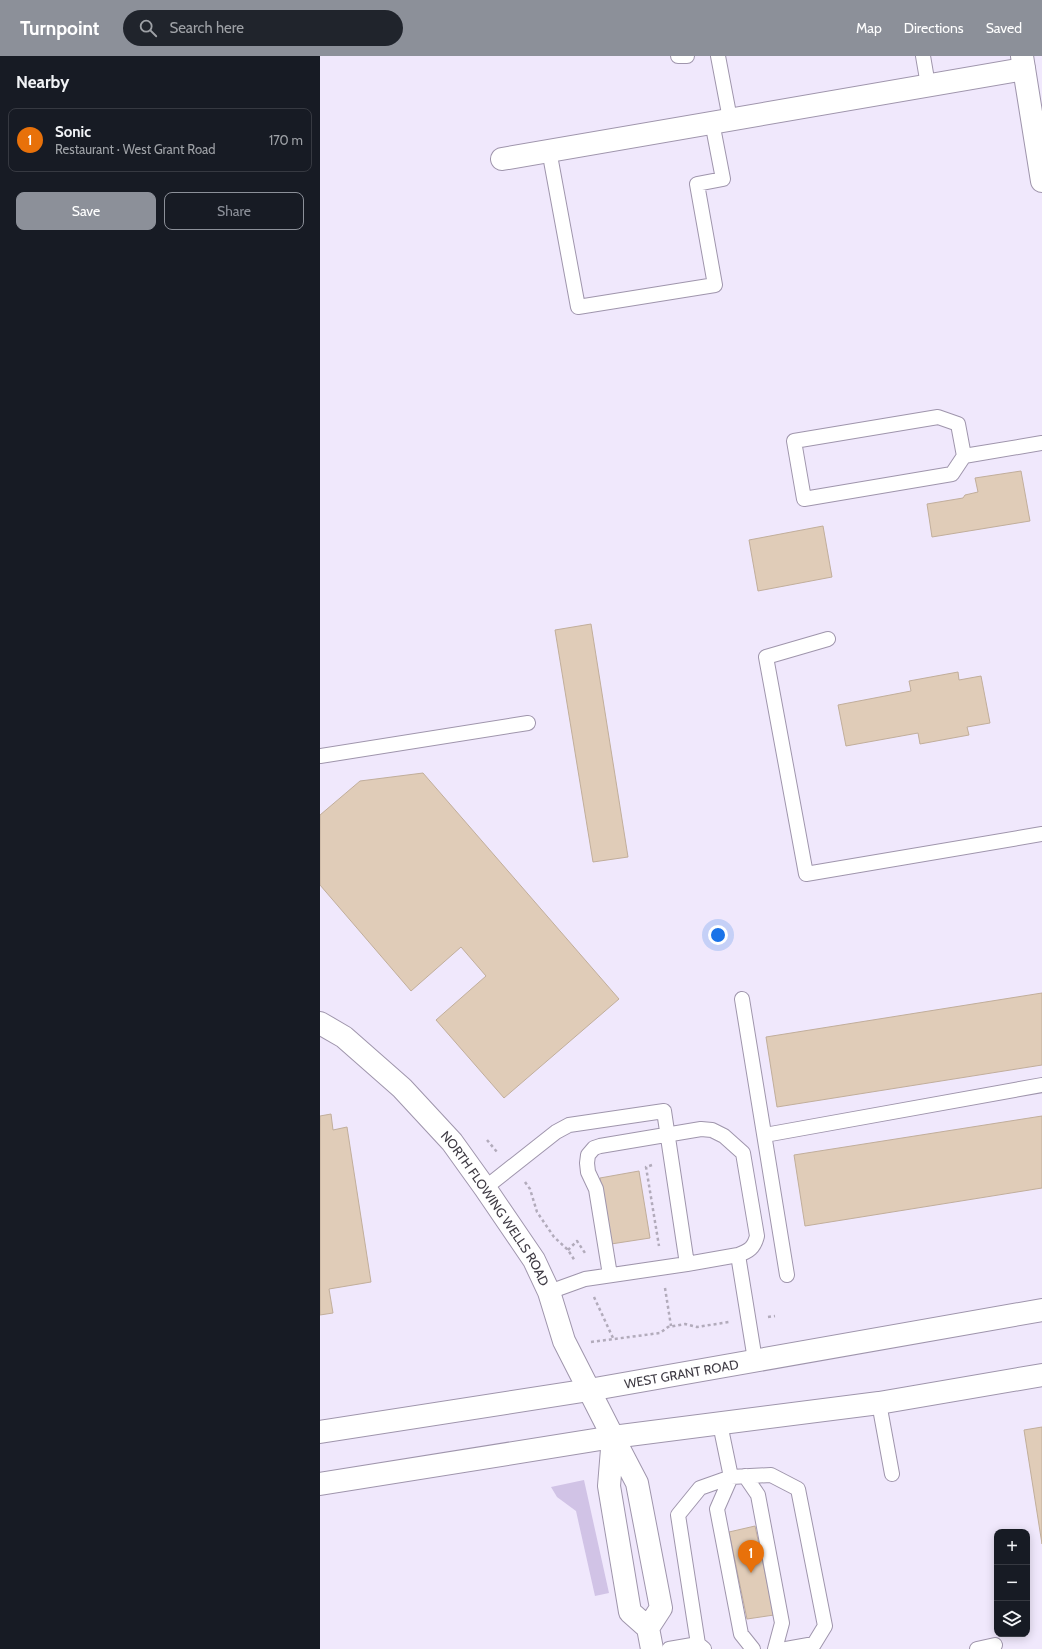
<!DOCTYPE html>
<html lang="en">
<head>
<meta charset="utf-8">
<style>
  :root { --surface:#171b24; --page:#20242c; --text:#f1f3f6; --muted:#9ea1a6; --line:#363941; --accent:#8c9099 }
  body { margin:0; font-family:Cabin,sans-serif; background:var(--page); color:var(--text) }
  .controls { position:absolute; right:12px; bottom:12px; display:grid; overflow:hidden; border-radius:8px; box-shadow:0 2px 10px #0003 }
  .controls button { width:36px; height:36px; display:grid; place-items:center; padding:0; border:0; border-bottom:1px solid var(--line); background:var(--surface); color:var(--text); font:20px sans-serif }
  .you { position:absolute; left:398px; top:879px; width:14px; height:14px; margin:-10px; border:3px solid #fff; border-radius:50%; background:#1a73e8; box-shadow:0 0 0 6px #1a73e833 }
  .badge { display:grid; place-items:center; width:26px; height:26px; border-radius:50%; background:var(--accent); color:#fff; font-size:13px; font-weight:700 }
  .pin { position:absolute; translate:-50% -33px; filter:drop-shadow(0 1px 2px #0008) }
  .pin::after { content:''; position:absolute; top:21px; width:14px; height:12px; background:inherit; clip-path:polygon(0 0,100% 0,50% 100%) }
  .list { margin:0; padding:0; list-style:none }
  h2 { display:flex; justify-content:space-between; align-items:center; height:52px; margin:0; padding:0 16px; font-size:17px }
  h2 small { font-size:13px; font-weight:400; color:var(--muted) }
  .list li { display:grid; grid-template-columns:26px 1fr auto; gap:12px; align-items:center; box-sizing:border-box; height:64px; margin:0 8px 8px; padding:0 8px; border:1px solid var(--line); border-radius:8px }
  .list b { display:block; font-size:15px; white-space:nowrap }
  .list p { margin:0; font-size:13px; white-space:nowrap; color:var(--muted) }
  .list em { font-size:13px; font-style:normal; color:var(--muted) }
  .actions { display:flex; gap:8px; padding:12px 16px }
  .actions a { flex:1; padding:9px 0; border:1px solid var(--accent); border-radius:8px; text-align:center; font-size:14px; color:var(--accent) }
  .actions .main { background:var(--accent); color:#fff }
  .icon { flex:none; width:22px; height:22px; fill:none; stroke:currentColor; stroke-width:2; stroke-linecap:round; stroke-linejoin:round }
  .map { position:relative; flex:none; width:722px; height:1593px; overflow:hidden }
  header { display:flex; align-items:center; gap:24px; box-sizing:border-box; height:56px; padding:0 20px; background:var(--accent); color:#fff }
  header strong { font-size:19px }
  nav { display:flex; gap:22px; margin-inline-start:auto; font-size:14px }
  .search { width:280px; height:36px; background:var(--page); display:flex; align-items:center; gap:10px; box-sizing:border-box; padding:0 14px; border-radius:22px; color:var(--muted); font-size:15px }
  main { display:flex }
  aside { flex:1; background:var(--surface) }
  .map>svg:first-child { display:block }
  .green { fill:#d1c3e6 }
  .building { fill:#e0ccb8; stroke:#c1ae9b }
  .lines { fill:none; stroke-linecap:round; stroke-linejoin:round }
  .lane-casing { stroke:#9f95ac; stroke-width:16 }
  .street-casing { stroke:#9f95ac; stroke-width:24 }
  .secondary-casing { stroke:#9f95ac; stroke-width:24 }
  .primary-casing { stroke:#9f95ac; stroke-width:24 }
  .path { stroke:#b2abbb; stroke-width:2.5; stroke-dasharray:3 3; stroke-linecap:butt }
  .lane { stroke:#fff; stroke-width:14 }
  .street { stroke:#fff; stroke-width:22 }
  .secondary { stroke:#fff; stroke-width:22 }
  .primary { stroke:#fff; stroke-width:22 }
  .labels { text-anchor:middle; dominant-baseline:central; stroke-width:3; stroke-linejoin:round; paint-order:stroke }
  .street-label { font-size:13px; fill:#3f3b44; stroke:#fff }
</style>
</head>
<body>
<header>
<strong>Turnpoint</strong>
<div class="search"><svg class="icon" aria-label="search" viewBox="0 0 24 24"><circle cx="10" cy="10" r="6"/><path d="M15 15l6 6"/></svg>Search here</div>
<nav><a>Map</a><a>Directions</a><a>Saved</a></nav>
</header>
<main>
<aside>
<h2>Nearby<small></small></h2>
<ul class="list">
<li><span class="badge" style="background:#e8710a">1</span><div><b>Sonic</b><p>Restaurant · West Grant Road</p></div><em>170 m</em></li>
</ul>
<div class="actions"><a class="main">Save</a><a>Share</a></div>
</aside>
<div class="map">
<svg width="722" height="1593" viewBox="0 0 722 1593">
  <rect width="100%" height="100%" fill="#f0e8fc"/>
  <path class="green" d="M264,1424L289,1537L275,1540L256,1455L237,1441L231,1431Z"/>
  <path class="building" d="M701,415L710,465L612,481L607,448L643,442L645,439L658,436L655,422Z
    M503,470L512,521L438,535L429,484Z
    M271,568L308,801L273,806L235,574Z
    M638,616L639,624L661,620L670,667L647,671L649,679L600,688L598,677L526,690L518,649L591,635L589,625Z
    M103,717L299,943L184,1042L116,964L166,920L141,891L91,935L0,829V759L40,725Z
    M722,937V1009L457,1051L446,981Z
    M11,1058L13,1074L27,1071L51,1226L9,1233L13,1257L0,1259V1060Z
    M722,1060V1132L485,1170L474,1099Z
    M319,1115L330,1182L291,1188L280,1122Z
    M722,1371V1488L704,1374Z
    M435,1470L454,1559L427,1563L409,1476Z"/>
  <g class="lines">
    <g class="lane-casing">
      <path id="lane" d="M358,0H367
        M398,0L410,63
        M603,0L608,29
        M229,94L258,251L395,229L377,128L403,123L392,66
        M644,400L638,368L618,361L474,385L484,443L632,418L644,400L722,387
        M508,583L446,601L486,818L722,778
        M0,700L208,667
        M422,943L467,1219
        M445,1079L722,1029
        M165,1132L236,1076L249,1069L344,1055L367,1208L265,1223L229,1236
        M367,1208L418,1199L435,1304
        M290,1219L276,1133L268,1116L267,1107L268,1099L274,1092L280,1090L381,1073L392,1074L404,1080L423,1097L437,1180C434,1192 429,1195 418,1199
        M559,1347L572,1418
        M400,1368L411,1421L397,1453L421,1578L433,1593
        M425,1420L438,1439L462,1567L455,1593
        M349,1593L378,1588
        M384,1593L378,1588L358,1459L380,1432L411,1421L451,1419L478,1433L505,1570L494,1588L466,1593
        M657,1593L675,1589"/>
    </g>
    <g class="street-casing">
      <path id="street" d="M182,103L704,13
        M293,1381L317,1427L341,1552L328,1572L310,1556L289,1430Z
        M328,1572L332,1593"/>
    </g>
    <g class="secondary-casing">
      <g id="secondary">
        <path d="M702,0L722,125"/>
        <path id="s1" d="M0,967L24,981L82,1032L132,1086L165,1132L214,1204L229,1236L244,1285L293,1381"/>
      </g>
    </g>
    <g class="primary-casing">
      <g id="primary">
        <path id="s2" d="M0,1376L269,1334L722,1254"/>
        <path d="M0,1428L293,1381L559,1347L722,1319"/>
      </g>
    </g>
    <path class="path" d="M167,1084L177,1096
      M332,1109L326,1111L339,1190
      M205,1126L210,1133L217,1156L234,1181L248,1194L255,1205
      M248,1194L257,1185L265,1197
      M345,1232L351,1270
      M274,1241L293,1282
      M448,1261L455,1260
      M271,1286L340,1277L348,1271L365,1268L377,1271L409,1266"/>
    <use href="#lane" class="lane"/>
    <use href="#street" class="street"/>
    <use href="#secondary" class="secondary"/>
    <use href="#primary" class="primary"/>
  </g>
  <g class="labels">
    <g class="street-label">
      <text stroke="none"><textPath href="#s1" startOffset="258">NORTH FLOWING WELLS ROAD</textPath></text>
      <text stroke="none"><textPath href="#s2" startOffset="366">WEST GRANT ROAD</textPath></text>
    </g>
  </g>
</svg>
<div class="controls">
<button>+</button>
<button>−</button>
<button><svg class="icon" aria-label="layers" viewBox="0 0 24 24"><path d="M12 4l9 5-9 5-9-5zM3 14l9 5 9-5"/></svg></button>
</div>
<div class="you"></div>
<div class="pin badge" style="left:431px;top:1517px;background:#e8710a">1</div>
</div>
</main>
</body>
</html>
